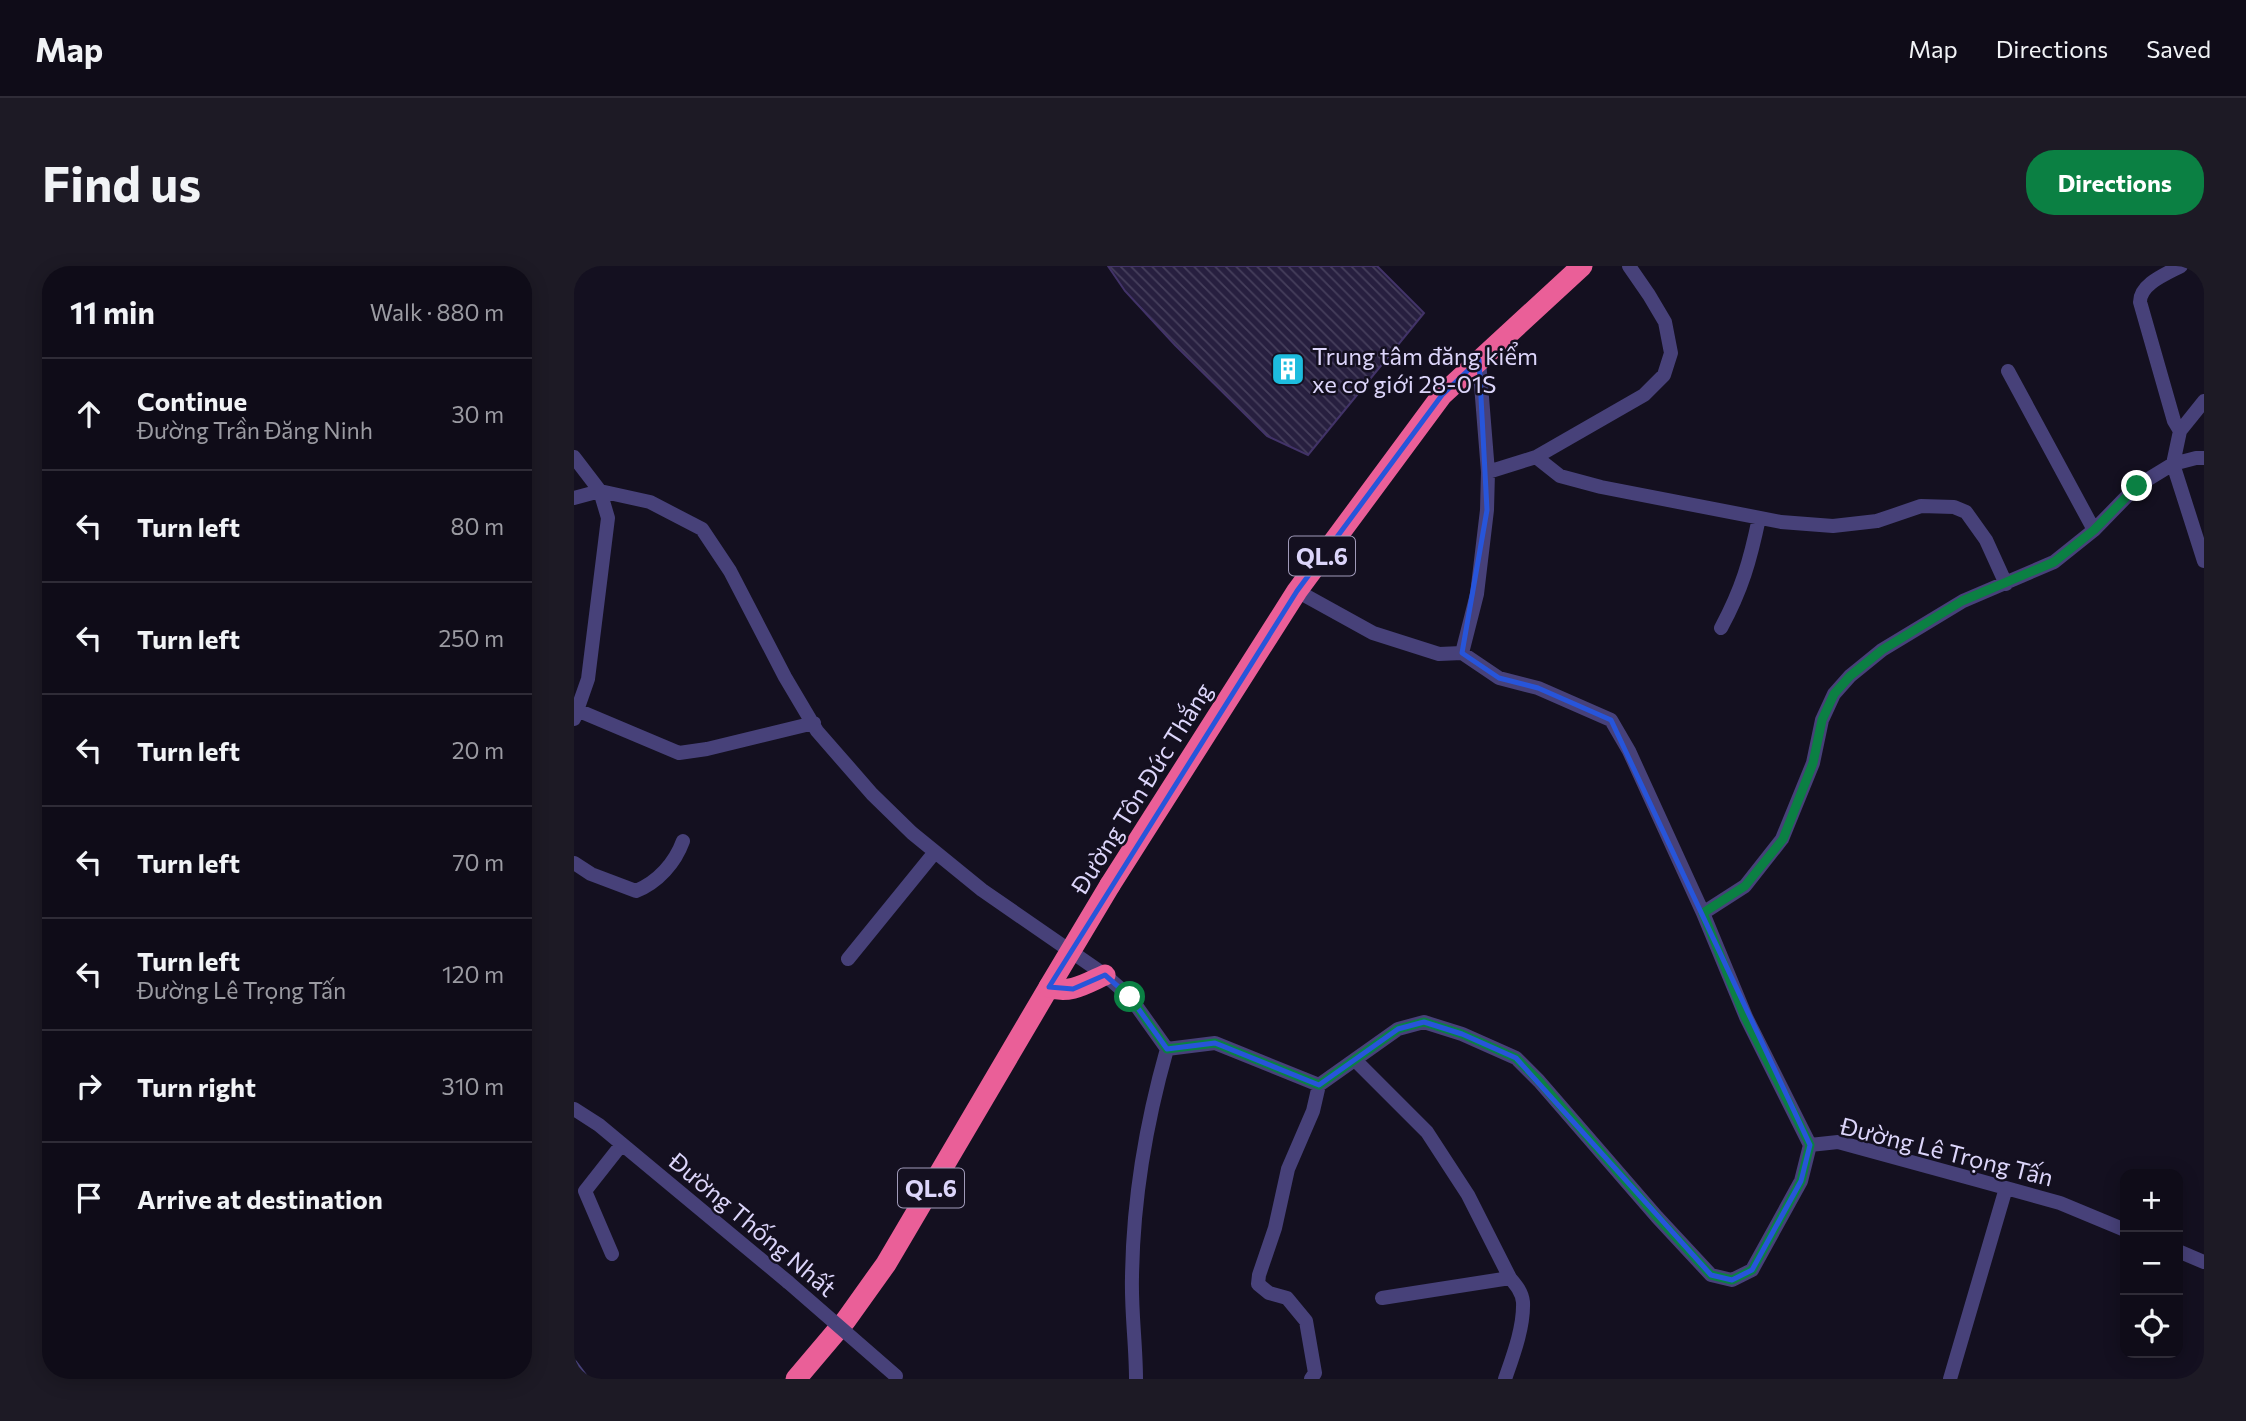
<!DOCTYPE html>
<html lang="en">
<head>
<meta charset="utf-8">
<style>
  :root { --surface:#0f0c18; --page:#1d1a25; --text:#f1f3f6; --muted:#9b9ba2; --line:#2f2c37; --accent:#0b8043 }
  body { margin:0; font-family:Commissioner,sans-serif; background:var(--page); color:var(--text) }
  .controls { position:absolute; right:21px; bottom:21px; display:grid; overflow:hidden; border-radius:14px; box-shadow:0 4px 18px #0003 }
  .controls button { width:63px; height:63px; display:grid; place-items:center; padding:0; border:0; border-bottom:2px solid var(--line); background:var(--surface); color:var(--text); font:35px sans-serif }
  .stop { position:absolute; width:21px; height:21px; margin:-16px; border:5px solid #0b8043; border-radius:50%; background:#fff }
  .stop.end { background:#0b8043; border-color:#fff; box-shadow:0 2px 7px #0008 }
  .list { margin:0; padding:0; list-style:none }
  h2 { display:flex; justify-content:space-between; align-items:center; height:91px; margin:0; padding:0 28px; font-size:30px }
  h2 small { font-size:23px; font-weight:400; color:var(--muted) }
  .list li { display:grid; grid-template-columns:46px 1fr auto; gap:21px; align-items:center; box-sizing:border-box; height:112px; padding:0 28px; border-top:2px solid var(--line) }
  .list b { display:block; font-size:26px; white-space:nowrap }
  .list p { margin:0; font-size:23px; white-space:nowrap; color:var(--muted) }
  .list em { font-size:23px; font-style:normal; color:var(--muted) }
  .icon { flex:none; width:38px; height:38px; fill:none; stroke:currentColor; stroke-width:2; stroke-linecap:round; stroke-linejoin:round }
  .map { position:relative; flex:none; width:1630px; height:1113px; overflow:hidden; border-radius:28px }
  header { display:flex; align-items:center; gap:42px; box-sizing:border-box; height:98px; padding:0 35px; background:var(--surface); border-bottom:2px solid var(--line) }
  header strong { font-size:33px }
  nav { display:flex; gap:38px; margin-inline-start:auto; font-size:24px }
  .intro { display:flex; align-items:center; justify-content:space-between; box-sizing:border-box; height:168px; padding:0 42px }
  h1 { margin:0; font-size:49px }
  .button { padding:18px 32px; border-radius:28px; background:var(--accent); color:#fff; font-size:24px; font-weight:700 }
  main { display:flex; gap:42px; padding:0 42px }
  aside { flex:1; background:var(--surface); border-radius:28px; box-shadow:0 4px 18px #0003 }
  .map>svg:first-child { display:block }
  .building { fill:url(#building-back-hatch); stroke:#423368; stroke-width:2 }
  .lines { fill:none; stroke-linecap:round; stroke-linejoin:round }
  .lane { stroke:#474179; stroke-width:7 }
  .street { stroke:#474179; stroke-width:14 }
  .highway { stroke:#ea5f98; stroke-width:21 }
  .street-bridge { stroke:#474179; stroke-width:14 }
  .highway-bridge { stroke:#ea5f98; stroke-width:21 }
  .route { stroke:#0b8043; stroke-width:9 }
  .marked { fill:none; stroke:#2755da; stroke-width:5; stroke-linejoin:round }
  .labels { text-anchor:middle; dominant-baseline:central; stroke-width:5; stroke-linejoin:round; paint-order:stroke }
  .shield { fill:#141020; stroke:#a09ab9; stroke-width:2 }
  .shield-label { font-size:23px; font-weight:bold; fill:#dcd5fa }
  .poi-label { font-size:24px; fill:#dcd5fa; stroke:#141020; text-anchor:start }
  .street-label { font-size:24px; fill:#dcd5fa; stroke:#141020 }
</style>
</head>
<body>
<header>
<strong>Map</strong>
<nav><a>Map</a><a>Directions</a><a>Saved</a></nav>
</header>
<div class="intro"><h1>Find us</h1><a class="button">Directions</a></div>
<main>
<aside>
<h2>11 min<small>Walk · 880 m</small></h2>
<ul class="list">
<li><svg class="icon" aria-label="ahead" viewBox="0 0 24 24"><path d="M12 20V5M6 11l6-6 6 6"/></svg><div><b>Continue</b><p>Đường Trần Đăng Ninh</p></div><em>30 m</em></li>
<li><svg class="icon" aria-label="left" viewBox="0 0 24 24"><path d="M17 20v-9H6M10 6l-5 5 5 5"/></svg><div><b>Turn left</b></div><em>80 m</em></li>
<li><svg class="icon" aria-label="left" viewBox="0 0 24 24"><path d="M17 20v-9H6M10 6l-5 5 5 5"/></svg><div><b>Turn left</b></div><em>250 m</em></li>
<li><svg class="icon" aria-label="left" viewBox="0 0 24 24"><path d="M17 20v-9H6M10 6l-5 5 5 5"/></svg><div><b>Turn left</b></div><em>20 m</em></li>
<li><svg class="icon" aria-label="left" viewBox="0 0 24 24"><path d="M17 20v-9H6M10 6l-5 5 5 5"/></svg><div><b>Turn left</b></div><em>70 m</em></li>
<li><svg class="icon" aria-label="left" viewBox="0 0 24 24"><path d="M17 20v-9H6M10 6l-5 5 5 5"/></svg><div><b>Turn left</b><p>Đường Lê Trọng Tấn</p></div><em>120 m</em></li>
<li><svg class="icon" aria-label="right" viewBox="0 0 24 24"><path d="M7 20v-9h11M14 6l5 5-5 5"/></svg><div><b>Turn right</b></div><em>310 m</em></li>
<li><svg class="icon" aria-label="arrive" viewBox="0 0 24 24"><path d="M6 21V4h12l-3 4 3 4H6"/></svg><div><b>Arrive at destination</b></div></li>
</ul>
</aside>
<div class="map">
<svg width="1630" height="1113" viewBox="0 0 1630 1113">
  <defs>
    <pattern id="building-back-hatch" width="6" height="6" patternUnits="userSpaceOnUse" patternTransform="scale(1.75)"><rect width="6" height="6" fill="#271f3f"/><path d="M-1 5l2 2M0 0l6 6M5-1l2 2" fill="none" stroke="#463f5c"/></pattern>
  </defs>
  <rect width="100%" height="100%" fill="#141020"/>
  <path class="building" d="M534,0H803L850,47L734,189L693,170L601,79L551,25Z"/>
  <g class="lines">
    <path class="lane" d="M0,1097L12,1113"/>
    <path class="street" d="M1434,105L1520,264
      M1630,135L1606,165L1599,198L1630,295
      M1606,165L1600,155L1566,36C1566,18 1592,8 1607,0
      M0,191L26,225L34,252L14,413L0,453
      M962,191L986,210L1027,221L1207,256L1259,260L1303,255L1347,240L1380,241L1392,246L1412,274L1432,318
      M914,206L962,191L1070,129L1090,109L1097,87L1091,56L1075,29L1055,0
      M0,232L26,225L76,236L128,263L156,305L211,411L243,465L298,528L338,567L408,624L531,709L556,731L593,783C572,857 559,934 558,1011C557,1045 562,1079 562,1113
      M723,325L799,367L865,388L888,387L925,412L964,422L1037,454L1055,485L1129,647L1172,751L1236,879L1264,876L1403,914L1486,937L1551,964
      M1147,362C1168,323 1176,295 1185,252
      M888,387L903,328L913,244L914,206L905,94
      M3,444L105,487L133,483L240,457
      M0,597L17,608L62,625C84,616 101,597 109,575
      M1129,647L1171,620L1208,573L1239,497L1248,454L1260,428L1276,410L1308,384L1389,335L1480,296L1520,264L1563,220L1599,198L1622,192H1630
      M274,693L361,586
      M593,783L641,777L745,819L824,763L850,756L888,768L942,792L965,815L1083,951L1137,1009L1158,1014L1178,1004L1227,915L1236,879
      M781,794L853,866L894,929L936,1012C942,1019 948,1026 949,1036C950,1061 939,1090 931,1113
      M0,843L25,859L214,1016
      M1604,985L1630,996
      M38,988L11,925L48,878
      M808,1032L936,1012
      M737,1113L741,1107L732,1055L713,1032L695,1027L684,1018L685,1009L701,962L714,903L739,845L745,819
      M1376,1113L1432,922"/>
    <path class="highway" d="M536,619L723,325L868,129L1008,0
      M222,1113L272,1054L312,998L475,721C495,729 513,717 531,709"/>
    <path class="street-bridge" d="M214,1016L322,1110"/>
    <path class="highway-bridge" d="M475,721L536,619"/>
  </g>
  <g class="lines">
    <path class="route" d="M556,731L593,783L641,777L745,819L824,763L850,756L888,768L942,792L965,815L1083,951L1137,1009L1158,1014L1178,1004L1227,915L1236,879L1171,751L1129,647L1171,620L1209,573L1239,497L1248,454L1260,428L1276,410L1308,384L1388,335L1480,296L1520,264L1563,220"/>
  </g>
  <path class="marked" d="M905,94L913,244L888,387L925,412L964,422L1037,454L1236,879L1227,915L1178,1004L1158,1014L1137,1009L942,792L888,768L850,756L824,763L745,819L641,777L593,783L556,731L531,709L499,723L475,721L723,325L868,129Z"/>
  <defs>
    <g id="building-square" transform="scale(1.75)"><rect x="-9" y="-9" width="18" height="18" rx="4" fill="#1dbcde" stroke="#141020"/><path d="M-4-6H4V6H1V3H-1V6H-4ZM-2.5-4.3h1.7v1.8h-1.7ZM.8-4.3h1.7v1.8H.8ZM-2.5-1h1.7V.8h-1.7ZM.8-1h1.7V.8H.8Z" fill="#fff"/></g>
  </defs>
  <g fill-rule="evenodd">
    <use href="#building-square" x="714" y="103"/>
  </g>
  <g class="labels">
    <g class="shield">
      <rect x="715" y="270.5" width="66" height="39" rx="5"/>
      <rect x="324" y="902.5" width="66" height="39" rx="5"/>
    </g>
    <g class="shield-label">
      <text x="748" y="290">QL.6</text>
      <text x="357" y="922">QL.6</text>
    </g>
    <g class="poi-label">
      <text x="738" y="89">Trung tâm đăng kiểm<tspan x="738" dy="28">xe cơ giới 28-01S</tspan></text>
    </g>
    <g class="street-label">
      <text transform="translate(567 522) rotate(-58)">Đường Tôn Đức Thắng</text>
      <text transform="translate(1373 885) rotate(14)">Đường Lê Trọng Tấn</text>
      <text transform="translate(179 958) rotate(40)">Đường Thống Nhất</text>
    </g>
  </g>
</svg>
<div class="controls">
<button>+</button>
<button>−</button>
<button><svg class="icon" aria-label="locate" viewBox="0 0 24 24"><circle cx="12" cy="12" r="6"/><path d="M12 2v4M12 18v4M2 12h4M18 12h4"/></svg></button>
</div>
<div class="stop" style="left:556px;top:731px"></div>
<div class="stop end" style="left:1563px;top:220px"></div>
</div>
</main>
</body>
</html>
